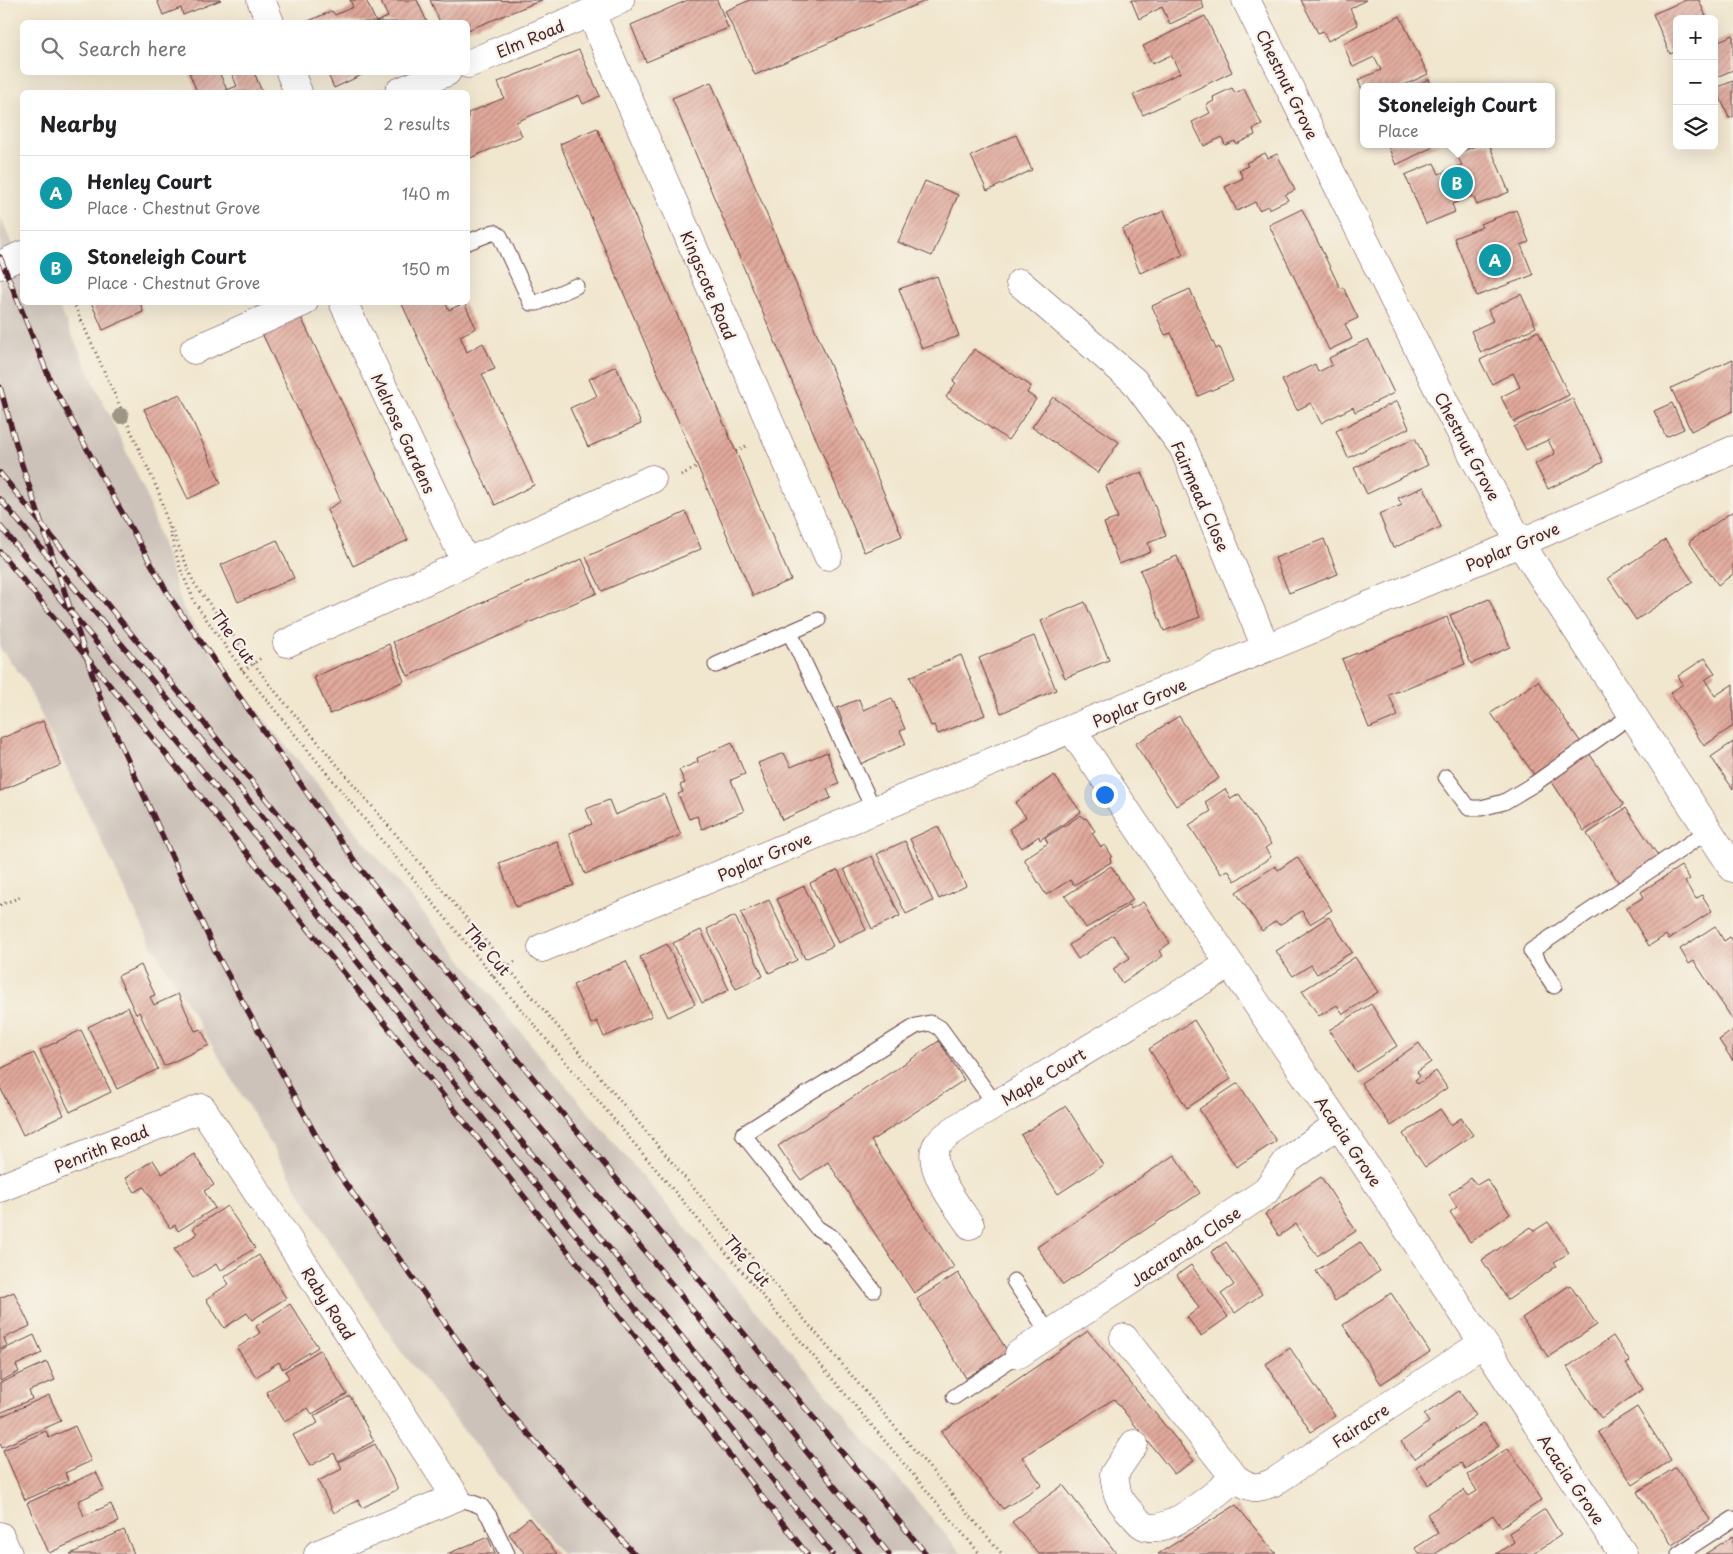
<!DOCTYPE html>
<html lang="en">
<head>
<meta charset="utf-8">
<style>
  :root { --surface:#fff; --page:#f2f2f2; --text:#202124; --muted:#757577; --line:#e0e0e0; --accent:#b45309 }
  body { margin:0; font-family:"Playpen Sans",sans-serif; background:var(--page); color:var(--text) }
  .controls { position:absolute; right:15px; top:15px; display:grid; overflow:hidden; border-radius:8px; box-shadow:0 5px 20px #0002 }
  .controls button { width:45px; height:45px; display:grid; place-items:center; padding:0; border:0; border-bottom:1px solid var(--line); background:var(--surface); color:var(--text); font:25px sans-serif }
  .you { position:absolute; left:1104px; top:794px; width:18px; height:18px; margin:-12px; border:4px solid #fff; border-radius:50%; background:#1a73e8; box-shadow:0 0 0 8px #1a73e833 }
  .badge { display:grid; place-items:center; width:32px; height:32px; border-radius:50%; background:var(--accent); color:#fff; font-size:16px; font-weight:700 }
  .pin { position:absolute; translate:-50% -50%; border:2px solid #fff; box-shadow:0 1px 5px #0006 }
  .popup { position:absolute; left:1360px; top:83px; width:195px; height:65px; box-sizing:border-box; display:grid; place-content:center; border-radius:8px; background:var(--surface); filter:drop-shadow(0 1px 4px #0005); font-size:16px; white-space:nowrap; color:var(--muted) }
  .popup b { font-size:19px; color:var(--text) }
  .popup::after { content:''; position:absolute; left:50%; top:100%; margin-left:-10px; border:10px solid transparent; border-top-color:var(--surface) }
  .list { margin:0; padding:0; list-style:none }
  h2 { display:flex; justify-content:space-between; align-items:center; height:65px; margin:0; padding:0 20px; font-size:21px }
  h2 small { font-size:16px; font-weight:400; color:var(--muted) }
  .list li { display:grid; grid-template-columns:32px 1fr auto; gap:15px; align-items:center; box-sizing:border-box; height:75px; padding:0 20px; border-top:1px solid var(--line) }
  .list b { display:block; font-size:19px; white-space:nowrap }
  .list p { margin:0; font-size:16px; white-space:nowrap; color:var(--muted) }
  .list em { font-size:16px; font-style:normal; color:var(--muted) }
  .icon { flex:none; width:28px; height:28px; fill:none; stroke:currentColor; stroke-width:2; stroke-linecap:round; stroke-linejoin:round }
  .map { position:relative; flex:none; width:1733px; height:1554px; overflow:hidden }
  .search { position:absolute; background:var(--surface); box-shadow:0 5px 20px #0002; left:20px; top:20px; width:450px; height:55px; display:flex; align-items:center; gap:12px; box-sizing:border-box; padding:0 18px; border-radius:8px; color:var(--muted); font-size:19px }
  .panel { position:absolute; background:var(--surface); box-shadow:0 5px 20px #0002; left:20px; top:90px; width:450px; height:215px; border-radius:8px }
  .map>svg:first-child { display:block }
  .railway { fill:#cdc2b9 }
  .building { fill:url(#building-hatch) }
  .lines { fill:none; stroke-linecap:round; stroke-linejoin:round }
  .service-casing { stroke:#633d43; stroke-width:17 }
  .minor-casing { stroke:#633d43; stroke-width:29 }
  .path { stroke:#633d43; stroke-width:3; stroke-dasharray:1 4; stroke-linecap:butt }
  .service { stroke:#fff; stroke-width:15 }
  .minor { stroke:#fff; stroke-width:28 }
  .rail-casing { stroke:#4a1f2b; stroke-width:5.5 }
  .rail { stroke:#f7f3e8; stroke-width:4; stroke-dasharray:11; stroke-linecap:butt }
  .tree { fill:#9e9584 }
  .labels { text-anchor:middle; dominant-baseline:central; stroke-width:4.5; stroke-linejoin:round; paint-order:stroke }
  .street-label { font-size:16px; fill:#4a1f2b; stroke:#f7f3e8 }
</style>
</head>
<body>
<div class="map">
<svg width="1733" height="1554" viewBox="0 0 1733 1554">
  <defs>
    <pattern id="building-hatch" width="6" height="6" patternUnits="userSpaceOnUse" patternTransform="scale(1.25)"><rect width="6" height="6" fill="#e1a99b"/><path d="M-1 1l2-2M0 6l6-6M5 7l2-2" fill="none" stroke="#b8897f"/></pattern>
  </defs>
  <rect width="100%" height="100%" fill="#f7f3e8"/>
  <filter id="ink" filterUnits="userSpaceOnUse"><feTurbulence type="fractalNoise" baseFrequency=".02" numOctaves="2"/><feDisplacementMap in="SourceGraphic" scale="10" xChannelSelector="R" yChannelSelector="G"/><feConvolveMatrix kernelMatrix="1 2 1 2 8 2 1 2 1" color-interpolation-filters="sRGB"/></filter>
  <filter id="wash" filterUnits="userSpaceOnUse"><feTurbulence type="fractalNoise" baseFrequency=".0096" numOctaves="4" result="noise"/><feDisplacementMap in="SourceGraphic" scale="20" xChannelSelector="R" yChannelSelector="G"/><feGaussianBlur stdDeviation="1.12" result="paint"/><feColorMatrix in="noise" values="0 0 0 0 0 0 0 0 0 0 0 0 0 0 0 0 0 1.4 0 .05"/><feComposite in="paint" operator="in"/></filter>
  <g filter="url(#wash)">
    <rect width="100%" height="100%" fill="#f1e6ce"/>
    <path class="railway" d="M0,216L22,268V302L57,303L146,494L183,608L218,663L544,1060L962,1554H561L399,1348L333,1248L149,940L24,679L0,648Z"/>
    <g id="blocks">
      <path class="building" d="M157,0H221L183,15L181,8L163,15Z
        M350,0H366L376,22L388,17L380,0H417L427,22H306L332,11L335,15L353,7Z
        M430,0L445,1L542,0L468,30V22H440Z
        M688,0H717L728,28L646,62L631,25Z
        M750,0H927L755,75L725,11Z
        M1131,0H1201L1204,8L1170,24L1162,7L1139,19Z
        M1301,0H1366L1350,9L1358,25L1328,41L1323,31L1318,33Z
        M1686,0H1699L1707,19H1677V51L1670,54L1653,14Z
        M1205,16L1232,72L1143,115L1133,95L1180,73L1171,55L1152,64L1143,46Z
        M1400,16L1428,74L1400,87H1363V92L1358,80L1381,70L1374,57L1353,67L1343,44Z
        M1733,35V70L1714,78V43Z
        M579,50L600,96L583,104L579,95L516,122L522,136L468,159V113L504,98L498,82Z
        M189,72H219L227,90L237,86L231,72H254L262,92H197Z
        M327,72H368L334,88Z
        M1429,79L1432,87H1413Z
        M1733,81V117L1729,118L1716,88Z
        M711,82L902,536L864,552L672,98Z
        M1232,88L1235,93L1244,89L1262,125L1253,129L1255,135L1236,144L1235,141L1225,145L1222,137L1204,146L1192,122L1210,113L1206,105L1214,101L1213,97Z
        M597,128L791,580L753,596L560,144Z
        M1016,135L1032,170L987,191L971,156Z
        M1387,144H1439L1396,165Z
        M1479,144H1489L1509,192L1477,205L1473,196L1452,204L1455,212L1426,224L1405,175L1434,163L1439,174L1462,165L1456,154Z
        M1265,153L1268,158L1277,154L1295,190L1285,195L1288,200L1269,209L1268,206L1259,210L1255,202L1237,211L1225,187L1243,178L1239,170L1248,166L1246,163Z
        M925,181L958,195L932,256L898,242Z
        M1302,209L1340,288L1343,287L1358,318L1345,324L1352,339L1329,350L1269,225Z
        M1516,210L1529,242L1521,245L1533,275L1477,296L1454,238L1482,227L1480,224Z
        M1164,211L1183,255L1140,273L1122,229Z
        M937,276L959,336L922,349L899,289Z
        M1190,289L1216,349L1219,347L1233,381L1198,396L1171,333L1165,335L1152,306Z
        M1521,294L1536,327L1481,353L1471,331L1493,321L1488,310Z
        M91,302H140L143,312L103,330Z
        M401,302H445L449,310L464,303L476,328L460,336L467,352L483,343L495,369L482,374L534,485L495,505Z
        M298,311L408,540L353,566L327,510L341,501L260,329Z
        M1538,331L1569,395L1514,422L1501,397L1520,387L1513,373L1492,384L1480,360Z
        M1368,339L1394,393L1355,412L1353,407L1321,423L1311,403L1297,410L1282,380L1315,364L1318,372L1332,365L1329,358Z
        M974,349L1031,386L1027,393L1036,399L1008,440L946,397L956,383L953,381Z
        M1733,359V411L1691,431L1671,388Z
        M616,366L641,424L588,447L570,408L597,396L589,379Z
        M180,394L221,483L188,499L144,409Z
        M1053,397L1119,442L1098,473L1032,427Z
        M1572,398L1603,462L1548,489L1535,464L1555,454L1548,440L1526,450L1514,427Z
        M1397,401L1409,428L1348,458L1336,431Z
        M1672,403L1684,429L1666,437L1654,411Z
        M1415,438L1428,465L1367,494L1354,468Z
        M1142,472L1166,536L1148,543L1151,552L1119,564L1104,523L1118,518L1106,486Z
        M1424,487L1441,527L1393,548L1379,514L1402,505L1398,498Z
        M1733,511V574L1718,585L1689,542Z
        M686,512L701,549L602,591L586,557Z
        M1324,539L1338,574L1289,593L1275,558Z
        M277,540L294,578L238,602L221,565Z
        M1665,540L1693,582L1636,620L1608,578Z
        M1177,556L1200,617L1164,631L1140,570Z
        M582,559L597,593L408,676L393,642Z
        M1489,599L1510,647L1471,664L1450,615Z
        M1085,602L1109,660L1065,678L1041,621Z
        M1447,617L1465,664L1389,695L1398,716L1369,728L1342,659Z
        M1034,636L1056,690L1001,713L979,658Z
        M389,644L404,681L330,714L314,677Z
        M961,655L985,715L938,734L934,725L931,726L910,677Z
        M1705,658L1715,673L1705,680L1715,696L1733,684V726L1704,746L1670,693L1683,684L1678,676Z
        M1538,681L1582,744L1535,776L1491,713Z
        M892,698L905,729L900,731L906,744L860,764L837,708L859,699L863,710Z
        M1179,716L1219,778L1176,806L1135,744Z
        M43,721L61,765L0,791V739Z
        M1733,742V789L1711,757Z
        M732,743L745,774L731,780L744,811L702,829L697,816L689,819L678,794L683,792L680,785L685,783L679,770L698,762L697,758Z
        M827,752L839,784L827,789L831,798L782,820L758,763L784,753L791,767Z
        M1589,753L1624,805L1584,831L1550,779Z
        M1054,775L1081,812L1040,840L1039,836L1022,848L1009,829L1026,817L1015,803Z
        M1225,789L1231,799L1239,794L1271,844L1265,848L1271,857L1235,881L1228,870L1221,874L1189,825L1211,811L1205,802Z
        M664,794L681,835L585,874L569,833L592,824L586,809L609,800L615,815Z
        M1626,808L1661,860L1621,886L1587,834Z
        M1081,815L1084,819L1086,818L1095,831L1092,833L1101,847L1105,845L1112,856L1110,858L1111,862L1074,885L1070,880L1046,895L1024,859L1048,843L1045,838Z
        M938,826L966,886L939,899L910,839Z
        M557,841L574,885L516,907L499,863Z
        M905,841L933,901L906,914L877,854Z
        M872,856L900,916L872,929L844,869Z
        M1297,857L1332,910L1310,924L1302,911L1279,925L1276,921L1262,931L1236,892L1275,866L1278,870Z
        M1111,866L1133,900L1086,928L1065,896Z
        M1681,866L1690,879L1685,882L1696,899L1702,895L1712,911L1669,939L1666,935L1649,946L1626,908L1644,897L1641,892Z
        M838,870L866,930L838,943L810,883Z
        M804,886L833,946L805,959L777,899Z
        M769,900L797,960L769,973L741,913Z
        M1143,902L1170,943L1159,951L1163,956L1122,983L1113,969L1130,958L1113,935L1078,959L1069,945L1129,905L1131,909Z
        M735,916L763,976L736,989L707,929Z
        M1329,917L1352,952L1317,974L1311,965L1293,976L1276,951Z
        M1715,926L1724,941L1730,937L1733,941V1020L1694,961L1689,964L1680,949Z
        M701,930L729,990L702,1003L673,943Z
        M667,944L695,1004L668,1017L640,957Z
        M1355,957L1378,992L1343,1014L1337,1005L1319,1016L1302,991Z
        M626,961L652,1016L604,1037L597,1021L591,1024L573,985Z
        M141,965L155,995L150,997L154,1005L178,994L195,1031L201,1029L209,1045L164,1066L139,1012L136,1014L118,976Z
        M1371,1004L1397,1046L1356,1072L1329,1030Z
        M128,1007L158,1069L117,1089L88,1027Z
        M1194,1020L1231,1079L1187,1108L1149,1049Z
        M81,1030L111,1092L70,1112L40,1050Z
        M1733,1030V1061L1719,1040Z
        M939,1041L964,1080L871,1141L954,1267L914,1293L828,1162L801,1180L778,1146Z
        M1419,1043L1431,1062L1417,1072L1420,1076L1415,1080L1418,1084L1436,1071L1447,1088L1391,1126L1361,1083Z
        M34,1053L64,1115L23,1135L0,1087V1069Z
        M1238,1083L1276,1141L1236,1167L1199,1109Z
        M1066,1106L1103,1165L1058,1194L1021,1135Z
        M1440,1109L1451,1125L1461,1118L1473,1135L1425,1167L1403,1134Z
        M194,1154L214,1185L204,1191L215,1208L178,1231L175,1225L170,1228L144,1187L135,1192L126,1178L153,1160L162,1174Z
        M1174,1155L1200,1193L1063,1285L1037,1247Z
        M1321,1177L1356,1231L1317,1256L1296,1224L1279,1236L1265,1214Z
        M1471,1178L1477,1185L1487,1179L1510,1214L1470,1242L1450,1212L1457,1207L1449,1194Z
        M227,1206L255,1248L220,1271L216,1264L193,1278L174,1249L197,1234L193,1228Z
        M1548,1222L1569,1253L1554,1262L1557,1266L1508,1300L1482,1260L1531,1227L1534,1231Z
        M1226,1242L1262,1294L1235,1313L1221,1294L1234,1285L1211,1252Z
        M1360,1242L1380,1271L1335,1301L1316,1271Z
        M259,1255L286,1298L252,1320L247,1313L224,1328L206,1299L229,1284L224,1277Z
        M1191,1265L1228,1317L1201,1336L1187,1317L1199,1308L1177,1275Z
        M958,1273L1008,1352L966,1378L917,1299Z
        M1570,1285L1597,1325L1548,1357L1522,1318Z
        M14,1292L30,1326L4,1338L7,1346L0,1349V1298Z
        M1391,1293L1430,1352L1381,1384L1343,1325Z
        M290,1304L318,1347L283,1369L279,1362L256,1377L237,1348L260,1333L256,1326Z
        M1088,1331L1194,1461L1174,1474L1114,1399L1022,1457L1042,1485L1003,1509L941,1432Z
        M34,1335L42,1353L16,1365L19,1372L0,1381V1351Z
        M1613,1336L1630,1362L1626,1364L1643,1389L1601,1418L1567,1367Z
        M1290,1348L1335,1416L1311,1432L1266,1364Z
        M320,1350L347,1394L312,1414L308,1408L284,1422L266,1392L289,1378L285,1371Z
        M47,1362L55,1380L29,1391L32,1399L0,1413V1383Z
        M1459,1391L1476,1415L1414,1459L1401,1442L1429,1422L1424,1415Z
        M49,1395L61,1421L2,1447L0,1442V1417Z
        M350,1396L374,1441L338,1461L334,1453L310,1466L293,1435L318,1423L314,1416Z
        M1637,1407L1671,1460L1633,1485L1598,1432Z
        M1484,1423L1499,1446L1465,1469L1461,1463L1428,1485L1416,1467Z
        M75,1426L91,1461L65,1473L68,1481L25,1500L3,1450L46,1431L49,1438Z
        M375,1444L398,1489L362,1508L358,1500L334,1513L318,1481L342,1469L339,1462Z
        M1508,1448L1542,1500L1501,1527L1493,1515L1435,1554H1419L1415,1548L1438,1533L1427,1514L1464,1490L1469,1496L1477,1491L1467,1475Z
        M1676,1467L1710,1520L1672,1545L1637,1492Z
        M96,1472L104,1489L78,1501L84,1516L111,1504L118,1522L49,1553L27,1503Z
        M1063,1485L1117,1554H1039L1012,1522Z
        M1236,1505L1276,1554H1158Z
        M1545,1509L1561,1535L1533,1554H1496L1514,1542L1509,1533Z
        M529,1518L557,1554H525L509,1534Z
        M124,1530L134,1554H70Z
        M1733,1536V1554H1705Z
        M488,1537L495,1554H447Z"/>
    </g>
  </g>
  <g filter="url(#ink)">
    <use href="#blocks" fill-opacity="0" stroke="#633d43" stroke-width="1"/>
    <g class="lines">
      <g class="service-casing">
        <path id="service" d="M468,242L494,232L500,236L531,303H537L576,286
          M790,633L874,810
          M716,665L818,620
          M1446,777L1469,808H1481L1504,802L1534,784L1633,714
          M1554,986L1531,951L1708,831
          M1014,1281L1050,1335
          M873,1290L833,1238L817,1228L743,1134L916,1026L930,1023L940,1028L996,1105
          M954,1397L1019,1354
          M456,1497L481,1506L489,1516L507,1554
          M1679,1554L1733,1519"/>
      </g>
      <g class="minor-casing">
        <path id="minor" d="M261,0L270,22
          M1246,0L1446,405L1520,543L1733,868
          M591,13L828,556
          M468,64L620,0
          M290,72L298,92
          M399,92L447,72
          M0,265L22,255
          M1020,283L1134,381L1183,447L1266,648
          M343,302L466,563
          M194,350L304,302
          M287,643L652,479
          M1072,730L1338,1124L1623,1554
          M542,948L1520,543L1733,450
          M0,1188L202,1108L456,1497L318,1554
          M970,1225C959,1208 924,1166 937,1145C944,1133 995,1105 1009,1097C1083,1052 1156,1008 1230,964
          M1124,1338L1235,1478C1251,1489 1256,1490 1274,1482L1483,1343
          M1019,1354L1265,1192L1288,1160L1338,1124
          M1134,1444L1114,1474C1117,1495 1117,1498 1132,1514C1136,1518 1139,1523 1143,1525C1168,1539 1216,1492 1235,1478
          M0,1536L8,1554"/>
      </g>
      <path class="path" d="M73,302L159,493L180,568L195,603L243,671L493,976L980,1554
        M736,451L748,445
        M681,475L698,467
        M171,528L194,583L269,684L1002,1554
        M243,671L261,658
        M0,905L23,896
        M493,976L516,961"/>
      <use href="#service" class="service"/>
      <use href="#minor" class="minor"/>
      <g class="rail-casing">
        <path id="rail" d="M0,257L51,382L106,484L171,599L359,867L926,1554
          M0,387L22,465L103,706L215,951L331,1163L505,1407L634,1554
          M0,473L355,908L657,1266L889,1554
          M0,499L191,727L463,1070L860,1554
          M0,526L270,853L832,1554
          M0,552C273,883 543,1216 807,1554"/>
      </g>
      <use href="#rail" class="rail"/>
    </g>
    <circle class="tree" cx="121" cy="416" r="8"/>
  </g>
  <g class="labels">
    <g class="street-label">
      <text transform="translate(530 38) rotate(-23)">Elm Road</text>
      <text transform="translate(1288 84) rotate(64)">Chestnut Grove</text>
      <text transform="translate(709 285) rotate(67)">Kingscote Road</text>
      <text transform="translate(404 433) rotate(65)">Melrose Gardens</text>
      <text transform="translate(1468 446) rotate(62)">Chestnut Grove</text>
      <text transform="translate(1201 496) rotate(66)">Fairmead Close</text>
      <text transform="translate(1512 546) rotate(-23)">Poplar Grove</text>
      <text transform="translate(234 636) rotate(54)">The Cut</text>
      <text transform="translate(1139 702) rotate(-23)">Poplar Grove</text>
      <text transform="translate(764 856) rotate(-23)">Poplar Grove</text>
      <text transform="translate(488 949) rotate(50)">The Cut</text>
      <text transform="translate(1043 1076) rotate(-31)">Maple Court</text>
      <text transform="translate(1349 1141) rotate(56)">Acacia Grove</text>
      <text transform="translate(101 1148) rotate(-22)">Penrith Road</text>
      <text transform="translate(1185 1246) rotate(-34)">Jacaranda Close</text>
      <text transform="translate(748 1260) rotate(50)">The Cut</text>
      <text transform="translate(329 1303) rotate(57)">Raby Road</text>
      <text transform="translate(1360 1425) rotate(-34)">Fairacre</text>
      <text transform="translate(1572 1479) rotate(56)">Acacia Grove</text>
    </g>
  </g>
</svg>
<div class="controls">
<button>+</button>
<button>−</button>
<button><svg class="icon" aria-label="layers" viewBox="0 0 24 24"><path d="M12 4l9 5-9 5-9-5zM3 14l9 5 9-5"/></svg></button>
</div>
<div class="you"></div>
<div class="pin badge" style="left:1495px;top:260px;background:#0f9aa8">A</div>
<div class="pin badge" style="left:1457px;top:183px;background:#0f9aa8">B</div>
<div class="popup"><b>Stoneleigh Court</b>Place</div>
<div class="search"><svg class="icon" aria-label="search" viewBox="0 0 24 24"><circle cx="10" cy="10" r="6"/><path d="M15 15l6 6"/></svg>Search here</div>
<section class="panel">
<h2>Nearby<small>2 results</small></h2>
<ul class="list">
<li><span class="badge" style="background:#0f9aa8">A</span><div><b>Henley Court</b><p>Place · Chestnut Grove</p></div><em>140 m</em></li>
<li><span class="badge" style="background:#0f9aa8">B</span><div><b>Stoneleigh Court</b><p>Place · Chestnut Grove</p></div><em>150 m</em></li>
</ul>
</section>
</div>
</body>
</html>
